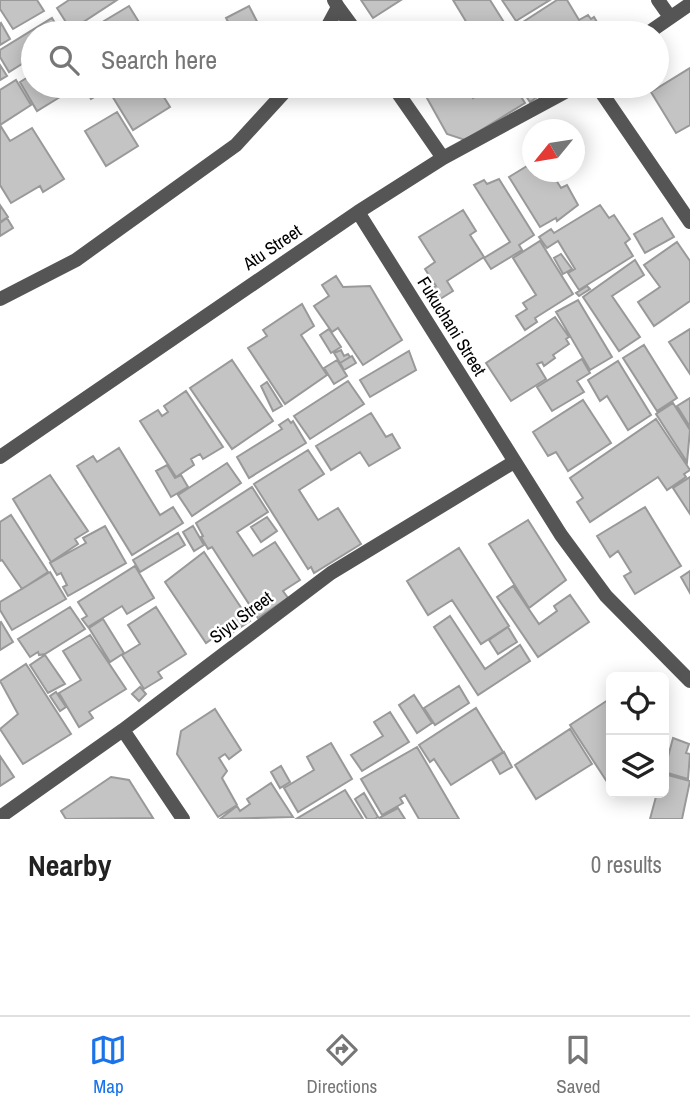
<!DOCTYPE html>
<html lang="en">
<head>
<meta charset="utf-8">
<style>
  :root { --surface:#fff; --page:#f6f6f6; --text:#222; --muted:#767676; --line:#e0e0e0; --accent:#1a73e8 }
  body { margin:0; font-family:"Archivo Narrow",sans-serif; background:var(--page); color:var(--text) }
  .controls { position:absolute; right:21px; bottom:21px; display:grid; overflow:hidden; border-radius:10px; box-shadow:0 4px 18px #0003 }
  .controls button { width:63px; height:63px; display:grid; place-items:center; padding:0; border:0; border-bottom:2px solid var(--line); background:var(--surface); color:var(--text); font:35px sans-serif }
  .compass { position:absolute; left:522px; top:119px; width:63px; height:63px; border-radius:50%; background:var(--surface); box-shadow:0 4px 18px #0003; rotate:240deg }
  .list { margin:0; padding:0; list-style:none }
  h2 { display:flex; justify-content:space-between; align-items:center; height:91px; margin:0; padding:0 28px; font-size:30px }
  h2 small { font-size:23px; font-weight:400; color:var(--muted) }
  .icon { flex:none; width:38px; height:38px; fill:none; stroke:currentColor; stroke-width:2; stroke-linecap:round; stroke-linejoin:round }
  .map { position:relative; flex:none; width:690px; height:819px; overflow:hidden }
  .search { position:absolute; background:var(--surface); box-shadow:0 4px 18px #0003; left:21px; right:21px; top:21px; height:77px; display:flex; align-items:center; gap:18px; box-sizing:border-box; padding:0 24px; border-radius:38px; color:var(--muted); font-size:26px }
  .sheet { height:196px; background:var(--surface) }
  nav { display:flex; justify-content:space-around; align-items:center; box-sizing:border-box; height:98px; border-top:2px solid var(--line); background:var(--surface); font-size:19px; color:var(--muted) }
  nav a { display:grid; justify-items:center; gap:4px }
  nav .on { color:var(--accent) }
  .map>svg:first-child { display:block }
  .building { fill:#c4c4c4; stroke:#999; stroke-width:2 }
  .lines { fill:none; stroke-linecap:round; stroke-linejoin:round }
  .minor { stroke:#555; stroke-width:14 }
  .labels { text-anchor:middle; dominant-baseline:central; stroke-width:5; stroke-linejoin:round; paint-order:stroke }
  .street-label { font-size:18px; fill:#000; stroke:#fff }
</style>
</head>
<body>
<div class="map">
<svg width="690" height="819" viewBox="0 0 690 819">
  <rect width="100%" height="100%" fill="#fff"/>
  <path class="building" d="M0,0H37L44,11L13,29L0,9Z
    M69,0H117L71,30L57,8Z
    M361,0H401L373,18Z
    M453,0H490L510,32L515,29L517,33H473Z
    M502,0H550L516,21Z
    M557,0H567L579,20L588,15L591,19L594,17L601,29L599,33H525L529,30L523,22Z
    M129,6L142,27L130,33H111L104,21Z
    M249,6L263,33H234L226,18Z
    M52,18L61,33H33V57L9,72L0,57V50Z
    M103,22L110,33H85Z
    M1,23L10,39L0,45V24Z
    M0,65L7,76L0,80Z
    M690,68V125L676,133L651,92Z
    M33,74V86H54L60,97L37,111L20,82Z
    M16,80L31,105L0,125V90Z
    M87,86H99L103,92L91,99L84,87Z
    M106,86H157L170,107L133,130Z
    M446,86H465L473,98L491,86H514L525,103L465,140L447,134L427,98Z
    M519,86H553L530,102Z
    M117,112L138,146L106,166L85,131Z
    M0,125L10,141L32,128L64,179L43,192L40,186L11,203L0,185Z
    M532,163V172H551L561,188L567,185L578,205L557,221L556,218L540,227L509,177Z
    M499,179L534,235L519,245L522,250L491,269L484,258L510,242L474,185L484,180L487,184Z
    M0,205L8,217L0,222Z
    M600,205L609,218L614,215L630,239L625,243L633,256L579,290L568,273L575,269L558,241L547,248L539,237L551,229L554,233Z
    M463,210L476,231L470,235L484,257L447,281L453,291L437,301L430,290L436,286L425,269L435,262L419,237Z
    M7,218L13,228L0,236V223Z
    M662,218L674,237L645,253L634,234Z
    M540,241L573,294L535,318L537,322L525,330L516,316L527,309L523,303L536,295L513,258Z
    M677,242L690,261V301L654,326L638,302L660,287L644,265Z
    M561,254L572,269L563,274L554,258Z
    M635,260L644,275L612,296L640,337L619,351L583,297Z
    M336,276L343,287L370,286L402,340L363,365L338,328L332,332L314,306L329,296L322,285Z
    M587,286L590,289L579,296L576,293Z
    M578,300L612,357L590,370L556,312Z
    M302,304L314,326L301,335L327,375L285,404L248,348L267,336L263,330Z
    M555,317L569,337L566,339L569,344L553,355L555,358L544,366L542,362L537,364L546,379L511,401L486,363Z
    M329,329L341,347L331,353L320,335Z
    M690,329V374L669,342Z
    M644,345L677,398L657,411L623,358Z
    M341,350L344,356L348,354L350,357L340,363L334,353Z
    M409,351L416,370L370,397L360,380Z
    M352,356L356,363L344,370L340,363Z
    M582,359L590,373L577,381L584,392L552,411L537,387Z
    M232,360L273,421L232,449L190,388Z
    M337,360L347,376L334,384L324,368Z
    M618,361L651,415L628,430L607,396L600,401L588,380Z
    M348,381L364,404L310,439L294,416Z
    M267,382L282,406L273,411L261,386Z
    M186,391L223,447L203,459L200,454L191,459L194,465L176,477L140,421L158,410L162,416L168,412L164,406Z
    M690,398V427L677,406Z
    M583,400L611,443L568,471L556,452L548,456L533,432Z
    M673,403L690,430L687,462L656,414Z
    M371,413L386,437L392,434L400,448L369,466L360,452L331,470L316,446Z
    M288,419L291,423L293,421L306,443L249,478L237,457L282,429L279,425Z
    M656,419L690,470L684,474L686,477L667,490L658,477L590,522L577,502L583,498L570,478Z
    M119,448L160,515L173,507L183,523L132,555L77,466L93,456L97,462Z
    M308,450L324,474L299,490L318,520L338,508L361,544L314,573L311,567L308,569L254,484Z
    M227,463L241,483L192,516L178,495Z
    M167,465L175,478L181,475L188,487L171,497L156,471Z
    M50,475L88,531L75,539L78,544L51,562L13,499Z
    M690,477V514L673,488Z
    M252,487L268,512L237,532L253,556L275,542L300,580L283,591L288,598L258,618L212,547L208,549L201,537L203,536L196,523Z
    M645,507L681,566L635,594L624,576L631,572L618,551L610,557L597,536Z
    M11,515L48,572L22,589L2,560L0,561V522Z
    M267,517L277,531L261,542L251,527Z
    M528,520L566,580L529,608L489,544Z
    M105,526L126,563L68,596L63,587L67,585L61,573L57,575L50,563L86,543L83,538Z
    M193,526L204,545L194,551L183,532Z
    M178,533L185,545L140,572L133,560Z
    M459,548L509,626L481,644L452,600L428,615L407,581Z
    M204,552L250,621L223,639L219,634L206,643L165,582Z
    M135,566L154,598L127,614L122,606L88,627L82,619L87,616L78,602Z
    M690,571V593L681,577Z
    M50,572L66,599L12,630L0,610V602Z
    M513,586L539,624L557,611L554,606L570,595L589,622L538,657L497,597Z
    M70,607L85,629L45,654L39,655L38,652L30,657L18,639Z
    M156,607L186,654L158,672L162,678L144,689L122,655L140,644L128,625Z
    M450,616L485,669L520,645L530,661L478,695L434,627Z
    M103,619L124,653L110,662L89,628Z
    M1,622L13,642L0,650V623Z
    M508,627L517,642L498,654L489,640Z
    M90,635L126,689L89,712L93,718L79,727L59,693L81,680L63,651Z
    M45,655L65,684L48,693L30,665Z
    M26,664L71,734L23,764L0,729L18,714L0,681Z
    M459,686L469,703L435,725L424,708Z
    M140,687L146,694L139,701L132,694Z
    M56,692L66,707L60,711L50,696Z
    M414,695L432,723L417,733L399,705Z
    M611,698V788L570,725Z
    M476,708L503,752L451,785L434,759L430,762L419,745Z
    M215,709L241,750L229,759L225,754L219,758L227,771L222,778L237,805L218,817L177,754L181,731Z
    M390,712L409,742L362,771L351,755L383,736L374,722Z
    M570,729L592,764L536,799L515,765Z
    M673,738L689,744L686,753L690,754L688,779L664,772Z
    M331,743L352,779L298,812L284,788L314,770L307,757Z
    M417,747L459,819H419L405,795L400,798L403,803L382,815L361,779Z
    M504,752L512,767L500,774L492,760Z
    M0,756L14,777L0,786Z
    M281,766L290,782L280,788L271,772Z
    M664,774L690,781L682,819H650L657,793H664Z
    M111,777L129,780L153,818L66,819L61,811Z
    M271,783L293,817L220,819L237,806L240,811L250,804L247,799Z
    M345,790L363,819H296Z
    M364,793L378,817L375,819H367L355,799Z
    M398,808L405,819H380L379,818Z"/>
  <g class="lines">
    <path class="minor" d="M658,0L670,17
      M338,7L357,33
      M324,33L338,7L334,0
      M648,33L690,4
      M393,86L443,158
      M597,86L690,222
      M358,212L561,535L606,596L690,681
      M0,299L76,260L236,145L290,86
      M0,457L358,212L443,158L576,86
      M123,730L183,819
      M0,817L123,730L331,573L514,462"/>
  </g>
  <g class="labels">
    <g class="street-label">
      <text transform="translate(272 247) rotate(-34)">Atu Street</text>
      <text transform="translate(452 326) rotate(58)">Fukuchani Street</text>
      <text transform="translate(241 617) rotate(-37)">Siyu Street</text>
    </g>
  </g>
</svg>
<div class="controls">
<button><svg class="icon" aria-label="locate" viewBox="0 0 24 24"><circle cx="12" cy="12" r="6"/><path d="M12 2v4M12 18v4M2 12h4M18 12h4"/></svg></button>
<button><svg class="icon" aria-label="layers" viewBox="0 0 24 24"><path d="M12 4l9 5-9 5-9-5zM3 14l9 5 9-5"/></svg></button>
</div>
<svg class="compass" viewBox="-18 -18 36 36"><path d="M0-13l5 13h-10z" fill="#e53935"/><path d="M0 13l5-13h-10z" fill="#767676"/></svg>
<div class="search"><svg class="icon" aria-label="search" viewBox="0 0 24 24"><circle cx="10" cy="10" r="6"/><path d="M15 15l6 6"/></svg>Search here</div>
</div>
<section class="sheet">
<h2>Nearby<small>0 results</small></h2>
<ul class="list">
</ul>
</section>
<nav>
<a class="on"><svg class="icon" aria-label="map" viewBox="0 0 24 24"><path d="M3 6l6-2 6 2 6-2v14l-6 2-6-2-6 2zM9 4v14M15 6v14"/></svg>Map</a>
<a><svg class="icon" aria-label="directions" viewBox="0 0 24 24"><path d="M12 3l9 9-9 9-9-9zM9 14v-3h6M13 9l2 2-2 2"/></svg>Directions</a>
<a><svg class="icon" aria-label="saved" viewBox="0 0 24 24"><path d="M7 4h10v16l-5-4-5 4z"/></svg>Saved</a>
</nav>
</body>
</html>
